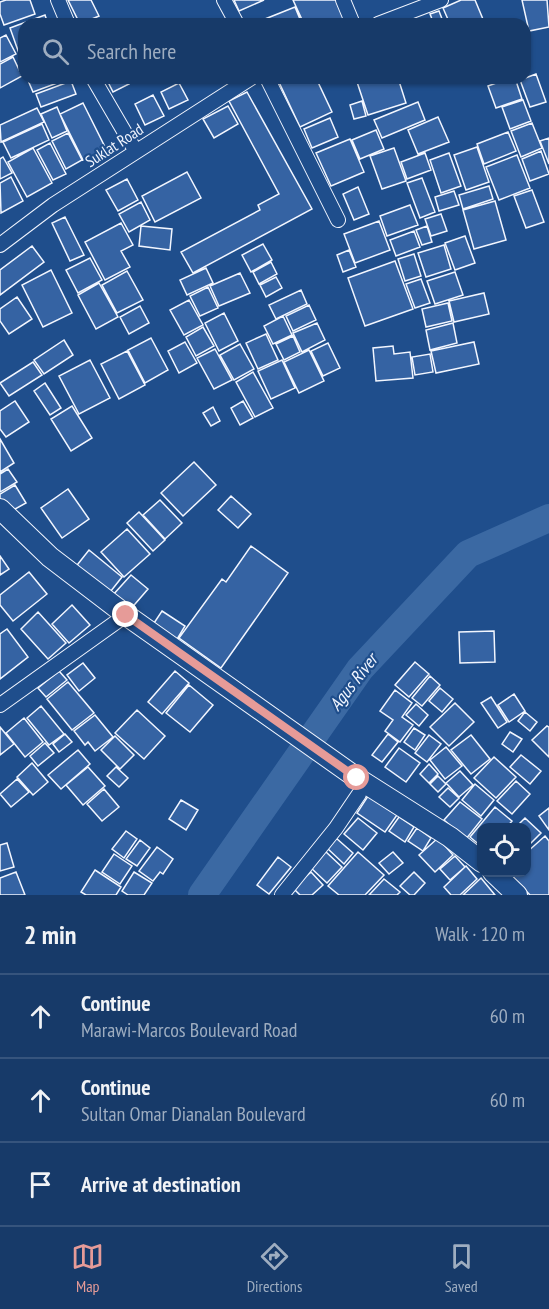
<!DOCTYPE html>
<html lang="en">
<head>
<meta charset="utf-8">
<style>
  :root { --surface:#173a69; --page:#244571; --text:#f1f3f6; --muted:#9eadc0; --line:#36547d; --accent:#e69b98 }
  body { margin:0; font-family:"PT Sans Narrow",sans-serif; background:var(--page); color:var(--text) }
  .controls { position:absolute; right:18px; bottom:18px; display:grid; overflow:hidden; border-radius:12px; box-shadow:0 2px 4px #0004 }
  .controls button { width:54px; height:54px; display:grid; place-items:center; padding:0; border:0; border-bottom:2px solid var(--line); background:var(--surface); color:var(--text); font:30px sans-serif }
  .stop { position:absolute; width:18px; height:18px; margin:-14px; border:4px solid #e69b98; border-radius:50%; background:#fff }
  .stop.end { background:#e69b98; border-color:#fff; box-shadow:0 2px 6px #0008 }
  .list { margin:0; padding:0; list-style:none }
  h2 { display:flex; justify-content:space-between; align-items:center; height:78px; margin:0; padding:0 24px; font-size:26px }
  h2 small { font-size:20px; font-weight:400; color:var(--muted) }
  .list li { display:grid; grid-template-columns:39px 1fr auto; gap:18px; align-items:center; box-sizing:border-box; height:84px; padding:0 24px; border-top:2px solid var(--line) }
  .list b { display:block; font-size:22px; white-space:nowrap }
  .list p { margin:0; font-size:20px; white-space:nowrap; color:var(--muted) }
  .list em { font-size:20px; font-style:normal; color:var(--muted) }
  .icon { flex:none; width:33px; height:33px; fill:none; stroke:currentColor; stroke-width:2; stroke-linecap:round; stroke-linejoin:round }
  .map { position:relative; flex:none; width:549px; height:895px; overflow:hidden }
  .search { position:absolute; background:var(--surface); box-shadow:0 2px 4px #0004; left:18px; right:18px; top:18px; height:66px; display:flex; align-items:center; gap:15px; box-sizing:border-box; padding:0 21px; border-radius:18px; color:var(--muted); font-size:22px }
  .sheet { height:330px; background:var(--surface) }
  nav { display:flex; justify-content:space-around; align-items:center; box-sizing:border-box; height:84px; border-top:2px solid var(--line); background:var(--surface); font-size:16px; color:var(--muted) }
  nav a { display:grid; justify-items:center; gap:3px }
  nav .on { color:var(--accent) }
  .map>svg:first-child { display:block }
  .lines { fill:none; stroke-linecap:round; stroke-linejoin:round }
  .river { stroke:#3b69a3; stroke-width:28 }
  .building { fill:#3563a3; stroke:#f2f6ff; stroke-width:1.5 }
  .minor-casing { stroke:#f2f6ff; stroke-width:16 }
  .secondary-casing { stroke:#f2f6ff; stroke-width:22 }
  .minor { stroke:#1f4e8c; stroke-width:14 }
  .secondary { stroke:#1f4e8c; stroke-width:20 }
  .route { stroke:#e69b98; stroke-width:8 }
  .labels { text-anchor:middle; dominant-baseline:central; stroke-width:4.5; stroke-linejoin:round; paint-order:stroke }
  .street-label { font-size:16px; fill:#f2f6ff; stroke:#1f4e8c }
  .water-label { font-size:18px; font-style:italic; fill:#f2f6ff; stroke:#1f4e8c }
</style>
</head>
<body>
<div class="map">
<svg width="549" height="895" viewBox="0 0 549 895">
  <rect width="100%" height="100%" fill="#1f4e8c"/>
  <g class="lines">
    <path class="river" d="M202,895L360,669L468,554L549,518"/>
  </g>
  <path class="building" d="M6,0H30L35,14L4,25L0,14V2Z
    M68,0H91L99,16L80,24Z
    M234,0H264L239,11Z
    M293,0H338L346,19L334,24H312L310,21L304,24Z
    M461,0H475L485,24H450L443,8Z
    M522,0H547L549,27L529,31Z
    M295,7L302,24H267L265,19Z
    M439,11L444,24H434L430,14Z
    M45,15L48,24H24V58L21,59L10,28Z
    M6,35L16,54L0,62V38Z
    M13,57L22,76L0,88V64Z
    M536,74L546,102L530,107L520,80Z
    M27,78H68V79L33,92Z
    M106,78H125L129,84L113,92Z
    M277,78H316L332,112L300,127Z
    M398,78L406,103L368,115L356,79Z
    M510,78H515L522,99L496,108L488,86Z
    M71,81L76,94L41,107L36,94Z
    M179,83L188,100L169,109L161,92Z
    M247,92L312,209L193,273L181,252L260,210L258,205L279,194L229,101Z
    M153,95L164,116L145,125L135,104Z
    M523,100L531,121L510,129L502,107Z
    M362,101L366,116L354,119L350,105Z
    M418,102L425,120L382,138L374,120Z
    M83,103L106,149L83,160L60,114Z
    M228,106L238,124L214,138L203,119Z
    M57,107L67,131L52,138L41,114Z
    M37,108L44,122L1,142L0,125Z
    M438,117L449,142L418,154L408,130Z
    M330,118L338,137L312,148L304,129Z
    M532,123L542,148L521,157L511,131Z
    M42,124L49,140L11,158L3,142Z
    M376,130L384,149L360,159L352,140Z
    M508,132L516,151L484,164L477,144Z
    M68,133L82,160L66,169L52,141Z
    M549,138V164L540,141Z
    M350,139L364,172L331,186L316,153Z
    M50,143L66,174L53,180L37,150Z
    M477,147L489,182L466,190L454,155Z
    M33,148L52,183L27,197L8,162Z
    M394,148L406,181L382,189L370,156Z
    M541,151L549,174L530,181L522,159Z
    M425,153L431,170L407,179L401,162Z
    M449,153L461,186L441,193L430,160Z
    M517,155L530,188L499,200L486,167Z
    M3,157L12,173L0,179V159Z
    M187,172L201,198L155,222L142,196Z
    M11,177L23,201L1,213L0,183Z
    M422,178L435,212L420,218L407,183Z
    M127,179L138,200L118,211L106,190Z
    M489,186L493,199L463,209L459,195Z
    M358,187L369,214L354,220L343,194Z
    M532,190L544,222L526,228L514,196Z
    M454,191L459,205L439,211L435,197Z
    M495,201L506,240L474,249L463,210Z
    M141,202L150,220L129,232L119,214Z
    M410,205L418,225L387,236L380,216Z
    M441,214L447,231L431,236L425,219Z
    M65,217L84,255L70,261L52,223Z
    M379,221L390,250L355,263L344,234Z
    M121,223L133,245L121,251L130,267L105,280L85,242Z
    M141,226L172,229L170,250L139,246Z
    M427,226L432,242L422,245L416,230Z
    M414,231L420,247L396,256L390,240Z
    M465,236L475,263L455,270L445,243Z
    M263,244L272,260L251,272L242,255Z
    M444,245L451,269L426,277L418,253Z
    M32,246L44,262L0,295V270Z
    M349,250L356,267L343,272L337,255Z
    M414,254L421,276L405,281L398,259Z
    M90,258L102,280L78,293L66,270Z
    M395,261L413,309L365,326L348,278Z
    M271,262L277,274L259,284L253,272Z
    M206,268L213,283L187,295L180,280Z
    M51,270L72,313L43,327L22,285Z
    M127,271L143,300L117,313L102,285Z
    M455,272L463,295L435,304L427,281Z
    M240,273L250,293L219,306L210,286Z
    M276,277L282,288L266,297L260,285Z
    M421,279L430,303L415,308L406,284Z
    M99,283L118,317L96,329L78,295Z
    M208,287L218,308L200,316L190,296Z
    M301,290L307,304L276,319L269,305Z
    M484,293L489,314L454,322L449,301Z
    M17,297L32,319L9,334L0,321V309Z
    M189,300L203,325L184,335L170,310Z
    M448,303L452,321L426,327L422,309Z
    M309,305L316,320L293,331L286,316Z
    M140,306L149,323L129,334L120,317Z
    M224,313L238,341L219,351L205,323Z
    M283,316L292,335L273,344L264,326Z
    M317,323L325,340L302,352L293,333Z
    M453,323L457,343L430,350L426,330Z
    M203,327L214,346L196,356L186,337Z
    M266,334L278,360L258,369L246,343Z
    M293,336L300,352L284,360L276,344Z
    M151,338L168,370L145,383L128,350Z
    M64,340L73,355L44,374L34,360Z
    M185,342L197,363L179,373L168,351Z
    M474,342L479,364L436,373L431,351Z
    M328,343L340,368L323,376L311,351Z
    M240,344L254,369L234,380L220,355Z
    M393,346L394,354L410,352L413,378L376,381L373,348Z
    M215,349L232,380L214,389L197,358Z
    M309,350L324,381L299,393L284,362Z
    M127,351L145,385L119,399L101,364Z
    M430,354L433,372L415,375L412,357Z
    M90,360L110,398L79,414L59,376Z
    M282,360L295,388L271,399L258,371Z
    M33,362L42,375L9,396L0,383Z
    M253,372L273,408L255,417L236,382Z
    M45,383L61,408L50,415L34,391Z
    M15,401L29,422L6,437L0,429V411Z
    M243,401L253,418L240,425L231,408Z
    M72,406L92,438L71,451L51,419Z
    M213,407L220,421L211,426L203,413Z
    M0,439L14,463L0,472Z
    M194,462L216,485L183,516L161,493Z
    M8,469L17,482L0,492V474Z
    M15,485L26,503L6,514L0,505V494Z
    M68,489L89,519L62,538L41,508Z
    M231,496L251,514L238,528L218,510Z
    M160,500L182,523L165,539L143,515Z
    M139,512L165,540L153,551L127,523Z
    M127,529L150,554L124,577L101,552Z
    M251,546L288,573L221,668L179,638L222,579L226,582Z
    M89,550L122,577L107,596L74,569Z
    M0,556L9,569L0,575Z
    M29,572L47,594L13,621L0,605V595Z
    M131,575L148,589L129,611L112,596Z
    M72,605L90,625L69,643L52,624Z
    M162,611L185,626L176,641L152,626Z
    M38,612L66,643L48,659L21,629Z
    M7,629L28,657L0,679V634Z
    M494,631L495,662L460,663L459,632Z
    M415,662L429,674L409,697L395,685Z
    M83,663L95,678L79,691L67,675Z
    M59,671L67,680L46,697L38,688Z
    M175,671L189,683L162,714L148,702Z
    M430,676L440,685L422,706L412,698Z
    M68,682L94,713L72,730L47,699Z
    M189,685L213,705L190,732L166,713Z
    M440,688L453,699L442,712L429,701Z
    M395,690L412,703L402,717L413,725L400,742L385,731L393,720L380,711Z
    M514,694L525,711L509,722L498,705Z
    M491,697L507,722L498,728L481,703Z
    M455,703L474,722L449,746L430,727Z
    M416,704L428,715L419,726L406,715Z
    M41,706L64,734L49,745L27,718Z
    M137,710L165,736L144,759L115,733Z
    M525,712L537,722L530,731L518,721Z
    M95,715L113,737L95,751L88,742L85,745L74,731Z
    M24,718L43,742L25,757L6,733Z
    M547,726L549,727V757L532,740Z
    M0,727L14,744L0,755Z
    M414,728L425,735L415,750L404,742Z
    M510,732L522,739L513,752L502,744Z
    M65,734L72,742L59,752L53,744Z
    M388,734L398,742L382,762L372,755Z
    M429,735L441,744L427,762L415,753Z
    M471,735L490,759L471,774L451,750Z
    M115,736L134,755L120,769L101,750Z
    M45,743L54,753L38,766L30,756Z
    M446,747L462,766L445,779L430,760Z
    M399,748L420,763L406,782L385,767Z
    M78,750L90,764L61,789L48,775Z
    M521,755L541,771L530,784L510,767Z
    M494,757L516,777L496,798L474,778Z
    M32,763L48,782L33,795L17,777Z
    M429,764L438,774L429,783L420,774Z
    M88,767L105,786L83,805L66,785Z
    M116,767L128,778L119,787L107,776Z
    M460,771L473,785L459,797L446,783Z
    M438,776L446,784L438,792L430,784Z
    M17,779L29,792L11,807L0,794Z
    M516,781L530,794L512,814L497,801Z
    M475,784L494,800L481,816L462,800Z
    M448,788L459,798L450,807L439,797Z
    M104,789L119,807L102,821L87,804Z
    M368,796L397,815L385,832L357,813Z
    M181,800L198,810L186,830L169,819Z
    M460,802L482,819L466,839L444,820Z
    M495,807L512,821L506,828H482V847L470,837Z
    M549,808V830L539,816Z
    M399,817L414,827L405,842L389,831Z
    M358,818L377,833L363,850L344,834Z
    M525,818L541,833L526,848V828H515Z
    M417,828L431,838L423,851L408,841Z
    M126,831L137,839L124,858L112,849Z
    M545,836L549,841V895H530L508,872H526V853Z
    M336,838L353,853L344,864L327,848Z
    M438,838L453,855L435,872L419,855Z
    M140,840L150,848L137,866L126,859Z
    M7,843L14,867L0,871V845Z
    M157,847L173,859L163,874L160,872L153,881L139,871Z
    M325,851L342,867L327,883L310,867Z
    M358,852L384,875L365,895H339L328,886Z
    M393,852L403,863L389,874L379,863Z
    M114,854L132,866L120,884L102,872Z
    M455,856L465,867L450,880L440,869Z
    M278,857L291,867L269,894L257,885Z
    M466,866L477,879L460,895H451L444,887Z
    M95,870L121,887L116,895H86L81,892Z
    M16,872L25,895H0V878Z
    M134,872L152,883L144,895H128L122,891Z
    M311,872L323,885L312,895H300L293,888Z
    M414,872L425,883L414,895H410L400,886Z
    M481,878L495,895H463Z
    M384,879L400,892L397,895H369Z"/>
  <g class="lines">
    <g class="minor-casing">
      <path id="minor" d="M58,0L68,24
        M224,0L237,24
        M343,0L353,24
        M378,24L441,0
        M93,78L135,150
        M267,78L338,220
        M0,245L53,205L251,78
        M0,705L126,615
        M282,895L336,828L359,794"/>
    </g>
    <g class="secondary-casing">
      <path id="secondary" d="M0,509L50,557L126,615L357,778L450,837L482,862
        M493,872L517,895"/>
    </g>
    <use href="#minor" class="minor"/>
    <use href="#secondary" class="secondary"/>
  </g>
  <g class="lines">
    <path class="route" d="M126,615L357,778"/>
  </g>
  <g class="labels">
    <g class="street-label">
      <text transform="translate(114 145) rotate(-33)">Suklat Road</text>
    </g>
    <g class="water-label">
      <text transform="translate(353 682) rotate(-52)">Agus River</text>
    </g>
  </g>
</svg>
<div class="controls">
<button><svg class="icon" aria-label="locate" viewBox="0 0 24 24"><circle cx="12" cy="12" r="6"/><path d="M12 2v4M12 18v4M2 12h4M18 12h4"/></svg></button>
</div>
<div class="stop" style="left:357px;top:778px"></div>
<div class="stop end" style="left:126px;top:615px"></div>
<div class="search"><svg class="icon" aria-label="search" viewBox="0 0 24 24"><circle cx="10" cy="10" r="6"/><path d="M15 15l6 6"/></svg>Search here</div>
</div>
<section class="sheet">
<h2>2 min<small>Walk · 120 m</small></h2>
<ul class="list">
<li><svg class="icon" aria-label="ahead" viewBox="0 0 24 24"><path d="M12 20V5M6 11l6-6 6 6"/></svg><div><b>Continue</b><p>Marawi-Marcos Boulevard Road</p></div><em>60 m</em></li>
<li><svg class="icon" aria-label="ahead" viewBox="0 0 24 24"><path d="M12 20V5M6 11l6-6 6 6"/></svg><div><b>Continue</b><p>Sultan Omar Dianalan Boulevard</p></div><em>60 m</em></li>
<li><svg class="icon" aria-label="arrive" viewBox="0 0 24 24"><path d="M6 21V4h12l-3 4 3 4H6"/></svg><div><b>Arrive at destination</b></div></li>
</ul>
</section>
<nav>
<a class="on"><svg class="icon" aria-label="map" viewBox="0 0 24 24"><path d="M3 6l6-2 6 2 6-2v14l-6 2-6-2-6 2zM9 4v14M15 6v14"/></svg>Map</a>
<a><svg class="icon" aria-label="directions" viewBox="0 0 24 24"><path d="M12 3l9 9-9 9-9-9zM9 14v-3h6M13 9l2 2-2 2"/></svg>Directions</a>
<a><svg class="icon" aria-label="saved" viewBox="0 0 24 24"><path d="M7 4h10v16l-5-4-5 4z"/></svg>Saved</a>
</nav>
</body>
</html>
